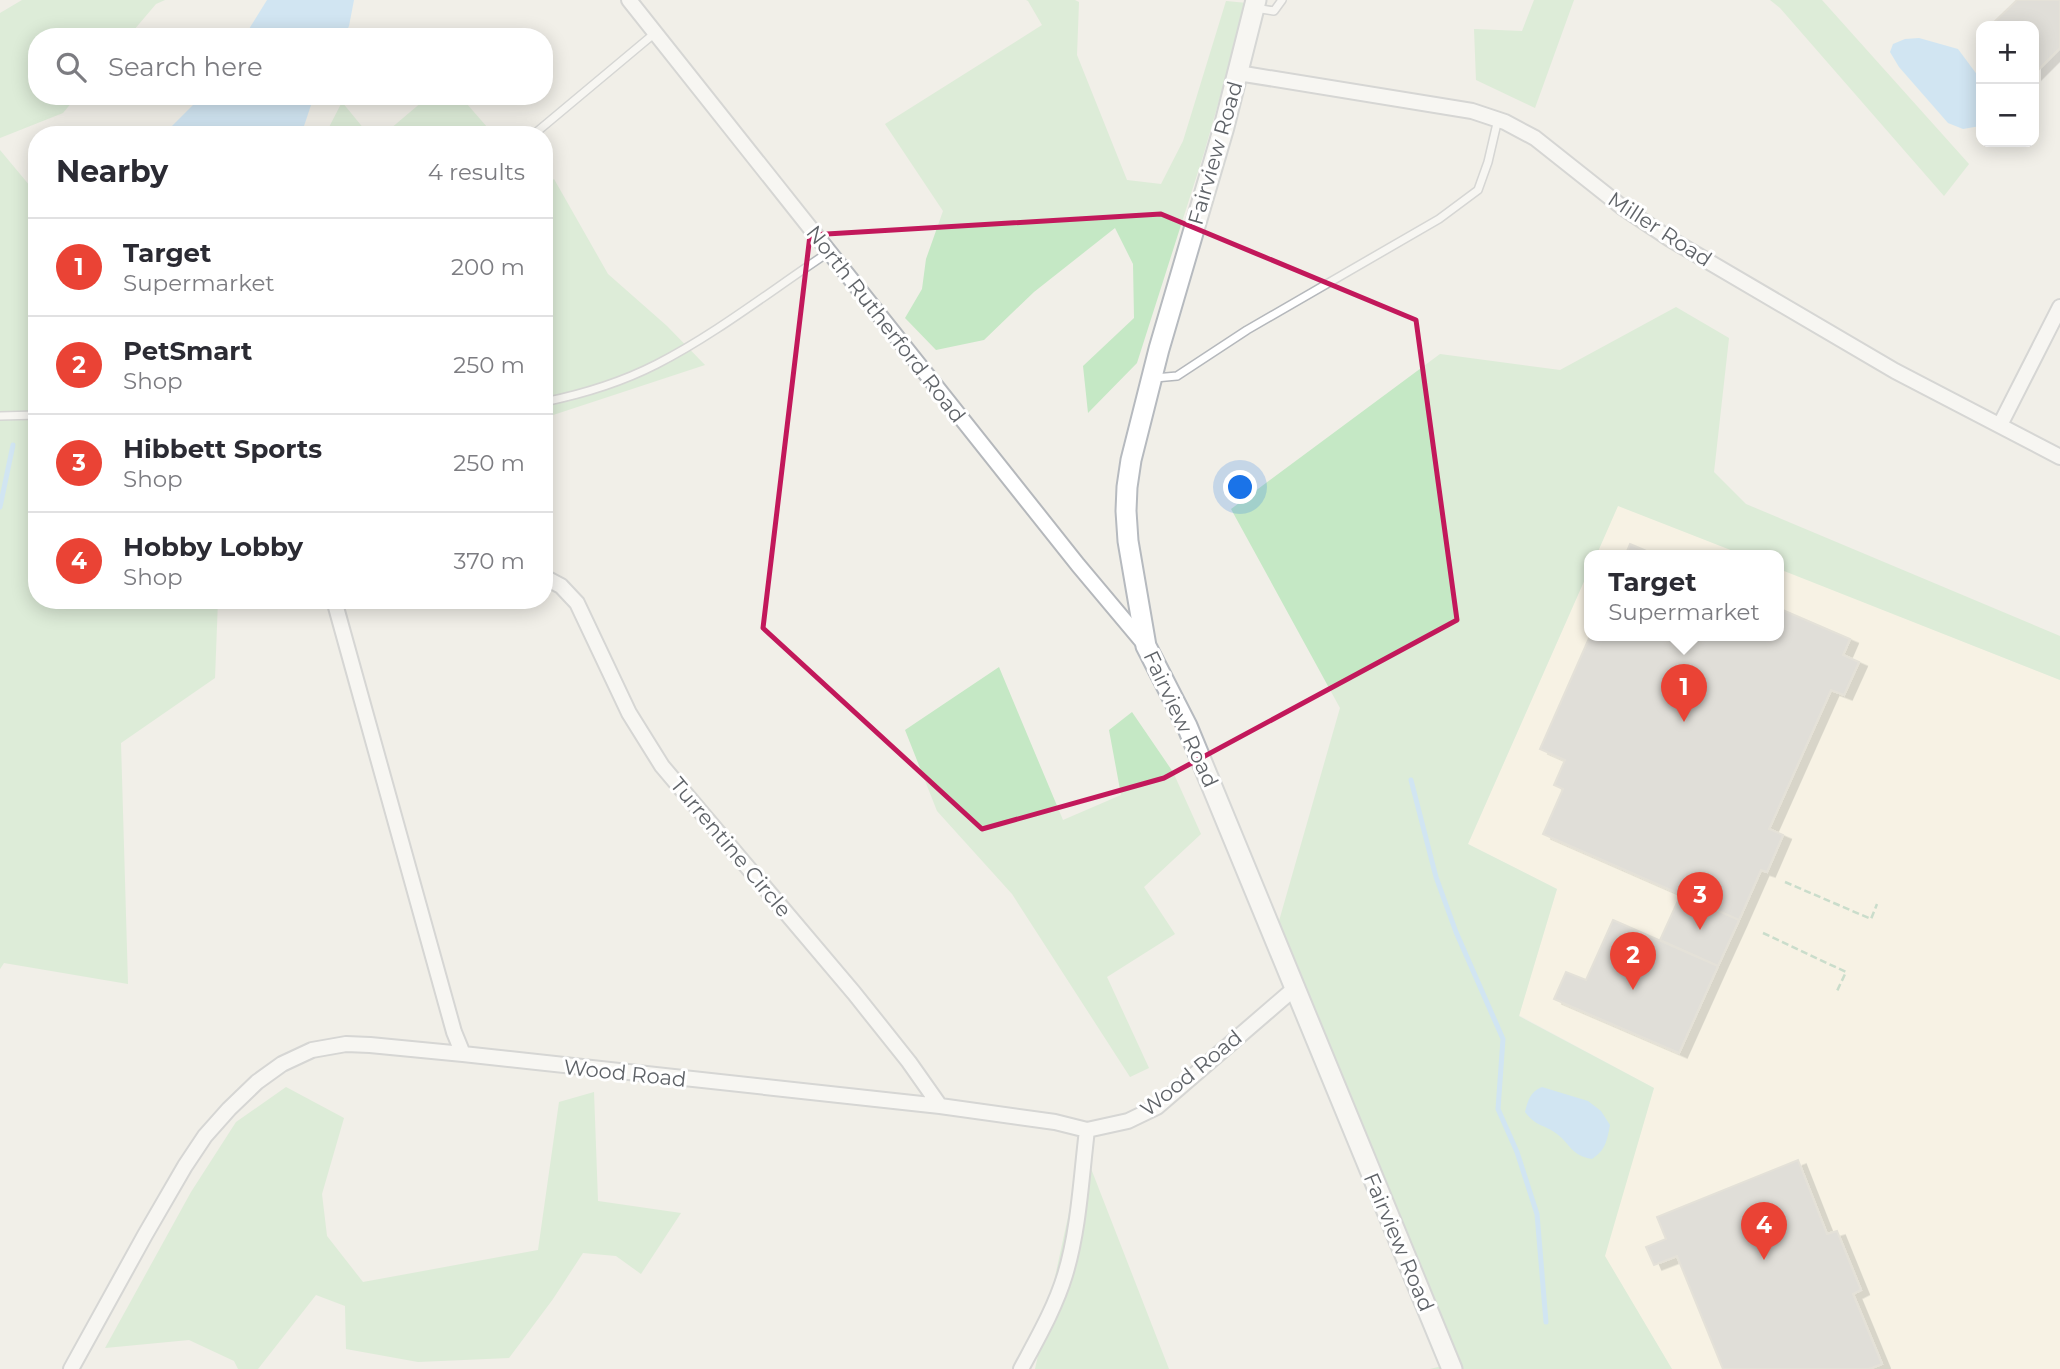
<!DOCTYPE html>
<html lang="en">
<head>
<meta charset="utf-8">
<style>
  :root { --surface:#fff; --page:#f2f2f3; --text:#2b2b33; --muted:#7c7c81; --line:#e1e1e2; --accent:#ea4335 }
  body { margin:0; font-family:Montserrat,sans-serif; background:var(--page); color:var(--text) }
  .controls { position:absolute; right:21px; top:21px; display:grid; overflow:hidden; border-radius:14px; box-shadow:0 4px 18px #0003 }
  .controls button { width:63px; height:63px; display:grid; place-items:center; padding:0; border:0; border-bottom:2px solid var(--line); background:var(--surface); color:var(--text); font:35px sans-serif }
  .you { position:absolute; left:1241px; top:488px; width:24px; height:24px; margin:-18px; border:5px solid #fff; border-radius:50%; background:#1a73e8; box-shadow:0 0 0 10px #1a73e833 }
  .badge { display:grid; place-items:center; width:46px; height:46px; border-radius:50%; background:var(--accent); color:#fff; font-size:23px; font-weight:700 }
  .pin { position:absolute; translate:-50% -58px; filter:drop-shadow(0 2px 4px #0008) }
  .pin::after { content:''; position:absolute; top:37px; width:24px; height:21px; background:inherit; clip-path:polygon(0 0,100% 0,50% 100%) }
  .popup { position:absolute; left:1584px; top:550px; width:200px; height:91px; box-sizing:border-box; display:grid; place-content:center; border-radius:14px; background:var(--surface); filter:drop-shadow(0 2px 5px #0005); font-size:23px; white-space:nowrap; color:var(--muted) }
  .popup b { font-size:26px; color:var(--text) }
  .popup::after { content:''; position:absolute; left:50%; top:100%; margin-left:-14px; border:14px solid transparent; border-top-color:var(--surface) }
  .list { margin:0; padding:0; list-style:none }
  h2 { display:flex; justify-content:space-between; align-items:center; height:91px; margin:0; padding:0 28px; font-size:30px }
  h2 small { font-size:23px; font-weight:400; color:var(--muted) }
  .list li { display:grid; grid-template-columns:46px 1fr auto; gap:21px; align-items:center; box-sizing:border-box; height:98px; padding:0 28px; border-top:2px solid var(--line) }
  .list b { display:block; font-size:26px; white-space:nowrap }
  .list p { margin:0; font-size:23px; white-space:nowrap; color:var(--muted) }
  .list em { font-size:23px; font-style:normal; color:var(--muted) }
  .icon { flex:none; width:38px; height:38px; fill:none; stroke:currentColor; stroke-width:2; stroke-linecap:round; stroke-linejoin:round }
  .map { position:relative; flex:none; width:2060px; height:1369px; overflow:hidden }
  .search { position:absolute; background:var(--surface); box-shadow:0 4px 18px #0003; left:28px; top:28px; width:525px; height:77px; display:flex; align-items:center; gap:18px; box-sizing:border-box; padding:0 24px; border-radius:28px; color:var(--muted); font-size:26px }
  .panel { position:absolute; background:var(--surface); box-shadow:0 4px 18px #0003; left:28px; top:126px; width:525px; height:483px; border-radius:28px }
  .map>svg:first-child { display:block }
  .commercial { fill:#fef7e0 }
  .green { fill:#c5e8c5 }
  .water { fill:#aadaff }
  .lines { fill:none; stroke-linecap:round; stroke-linejoin:round }
  .stream { stroke:#aadaff; stroke-width:5 }
  .building { fill:#cccac5; stroke:#d6d1c6; stroke-width:2; filter:url(#shadow) }
  .lane-casing { stroke:#b5b8bc; stroke-width:10 }
  .street-casing { stroke:#b5b8bc; stroke-width:18 }
  .secondary-casing { stroke:#b6babf; stroke-width:23 }
  .path { stroke:#9cc7a9; stroke-width:2.5; stroke-dasharray:7 3.5; stroke-linecap:butt }
  .lane { stroke:#fff; stroke-width:7 }
  .street { stroke:#fff; stroke-width:14 }
  .secondary { stroke:#fff; stroke-width:19 }
  .marked { fill:none; stroke:#c2185b; stroke-width:5; stroke-linejoin:round }
  .labels { text-anchor:middle; dominant-baseline:central; stroke-width:6; stroke-linejoin:round; paint-order:stroke }
  .street-label { font-size:21px; fill:#5f6368; stroke:#fff }
</style>
</head>
<body>
<div class="map">
<svg width="2060" height="1369" viewBox="0 0 2060 1369">
  <defs>
    <filter id="shadow"><feDropShadow dx="8" dy="4.5" stdDeviation="0" flood-color="#0004"/></filter>
  </defs>
  <rect width="100%" height="100%" fill="#f1efe8"/>
  <path class="commercial" d="M1618,505L1746,556H1596Z
    M1779,568L2060,680V1369H1672L1604,1256L1654,1088L1519,1015L1557,889L1468,844L1589,570L1590,636H1778Z"/>
  <path class="green" d="M22,0H165L156,4L128,37H37V96H77L63,113L0,138V13Z
    M1026,0H1075L1079,2L1077,55L1127,180L1161,184L1183,141L1226,1L1247,3L1204,153L1137,363L1088,413L1083,366L1134,318L1133,264L1115,228L1034,292L984,340L936,350L905,318L922,289L926,259L943,211L885,124L1042,25L1028,1Z
    M1534,0H1574L1535,108L1476,80L1474,29L1522,31Z
    M1770,0H1822L1969,164L1944,196L1780,8Z
    M429,96H460L494,135H383Z
    M342,102L369,135H325Z
    M0,150L35,192H37V600H218L215,678L121,743L128,984L4,963L0,969Z
    M554,179L608,274L667,326L705,365L544,418V187Z
    M1676,307L1729,338L1714,472L1746,504L2060,636V680L1779,569L1778,556H1746L1618,506L1596,556H1590L1589,570L1468,844L1557,889L1519,1016L1654,1088L1605,1256L1672,1369H1430L1450,1364L1277,928L1340,708L1231,509L1440,354L1560,370Z
    M999,667L1063,820L1121,795L1109,730L1132,712L1173,772L1201,834L1144,887L1175,934L1107,977L1149,1068L1130,1077L1012,894L937,811L905,730Z
    M286,1087L344,1118L322,1194L327,1236L363,1282L538,1250L559,1102L594,1092L598,1201L681,1213L641,1274L616,1256L583,1253L553,1299L509,1358L418,1362L346,1349L345,1306L316,1295L258,1369H238L234,1361L189,1340L105,1348L191,1192L236,1122Z
    M1083,1148L1169,1369H1035Z"/>
  <path class="water" d="M267,0H354L349,26L344,37H244Z
    M1919,38L1958,49L1981,80V124L1980,126L1963,129L1948,123L1899,67L1890,52L1893,44L1905,39Z
    M202,96H314L301,135H163Z
    M1542,1087L1588,1101L1601,1111L1610,1125C1607,1140 1606,1150 1592,1159C1571,1155 1571,1145 1557,1134C1544,1124 1536,1127 1525,1112C1528,1100 1530,1092 1542,1087Z"/>
  <g class="lines">
    <path class="stream" d="M0,507L13,445
      M1411,780L1436,877L1456,932L1503,1039L1498,1109L1517,1152L1537,1214L1546,1322"/>
  </g>
  <path class="building" d="M2017,0H2060V48L2034,74V26H1990Z
    M1630,544L1658,556H1625Z
    M1778,608L1850,639L1843,655L1859,662L1844,695L1831,690L1769,829L1783,835L1767,872L1761,870L1739,920L1543,834L1563,789L1554,785L1565,760L1540,749L1590,636H1778Z
    M1681,894L1739,920L1718,966L1660,940Z
    M1613,920L1718,966L1679,1053L1554,999L1566,972L1586,980Z
    M1798,1160L1827,1234L1837,1231L1861,1290L1853,1294L1882,1364L1869,1369H1723L1677,1256L1654,1265L1646,1247L1666,1239L1657,1217Z"/>
  <g class="lines">
    <g class="lane-casing">
      <path id="lane" d="M1255,8L1274,11L1282,0
        M533,135L655,33
        M1155,378L1177,376L1247,330L1439,219L1478,190L1488,162L1498,119
        M544,402C583,394 622,382 657,364C716,334 773,289 829,252
        M0,416L37,415"/>
    </g>
    <g class="street-casing">
      <path id="street" d="M629,0L1078,565L1146,646
        M1238,73L1472,111L1505,122L1535,138L1622,207L1670,239L1895,371L2060,457
        M2000,425L2060,307
        M544,577L561,586L577,603L629,713L662,766L854,993L909,1062L940,1106
        M334,600L454,1032L463,1054
        M71,1369L145,1235L185,1166L205,1136L229,1109L257,1082L282,1064L312,1050L346,1044L370,1045L463,1054L940,1106L1055,1122L1087,1130L1128,1121L1157,1107L1295,988
        M1021,1369C1037,1339 1055,1308 1065,1275C1079,1229 1081,1179 1087,1130"/>
    </g>
    <g class="secondary-casing">
      <path id="secondary" d="M1256,0L1224,127L1159,349L1131,460L1127,487L1126,511L1128,541L1146,646L1187,726L1452,1369"/>
    </g>
    <path class="path" d="M1785,882L1871,919L1877,904
      M1763,933L1846,972L1837,991"/>
    <use href="#lane" class="lane"/>
    <use href="#street" class="street"/>
    <use href="#secondary" class="secondary"/>
  </g>
  <path d="M0 0H2060V1369H0ZM1161,214L1416,320L1457,620L1164,778L982,829L763,628L810,235Z" fill="#f1efe8" fill-opacity=".55" fill-rule="evenodd"/>
  <path class="marked" d="M1161,214L1416,320L1457,620L1164,778L982,829L763,628L810,235Z"/>
  <g class="labels">
    <g class="street-label">
      <text transform="translate(1215 153) rotate(-74)">Fairview Road</text>
      <text transform="translate(1660 229) rotate(33)">Miller Road</text>
      <text transform="translate(886 324) rotate(52)">North Rutherford Road</text>
      <text transform="translate(1181 719) rotate(65)">Fairview Road</text>
      <text transform="translate(731 847) rotate(50)">Turrentine Circle</text>
      <text transform="translate(625 1073) rotate(6)">Wood Road</text>
      <text transform="translate(1191 1073) rotate(-39)">Wood Road</text>
      <text transform="translate(1399 1242) rotate(67)">Fairview Road</text>
    </g>
  </g>
</svg>
<div class="controls">
<button>+</button>
<button>−</button>
</div>
<div class="you"></div>
<div class="pin badge" style="left:1684px;top:722px">1</div>
<div class="popup"><b>Target</b>Supermarket</div>
<div class="pin badge" style="left:1633px;top:990px">2</div>
<div class="pin badge" style="left:1700px;top:930px">3</div>
<div class="pin badge" style="left:1764px;top:1260px">4</div>
<div class="search"><svg class="icon" aria-label="search" viewBox="0 0 24 24"><circle cx="10" cy="10" r="6"/><path d="M15 15l6 6"/></svg>Search here</div>
<section class="panel">
<h2>Nearby<small>4 results</small></h2>
<ul class="list">
<li><span class="badge">1</span><div><b>Target</b><p>Supermarket</p></div><em>200 m</em></li>
<li><span class="badge">2</span><div><b>PetSmart</b><p>Shop</p></div><em>250 m</em></li>
<li><span class="badge">3</span><div><b>Hibbett Sports</b><p>Shop</p></div><em>250 m</em></li>
<li><span class="badge">4</span><div><b>Hobby Lobby</b><p>Shop</p></div><em>370 m</em></li>
</ul>
</section>
</div>
</body>
</html>
